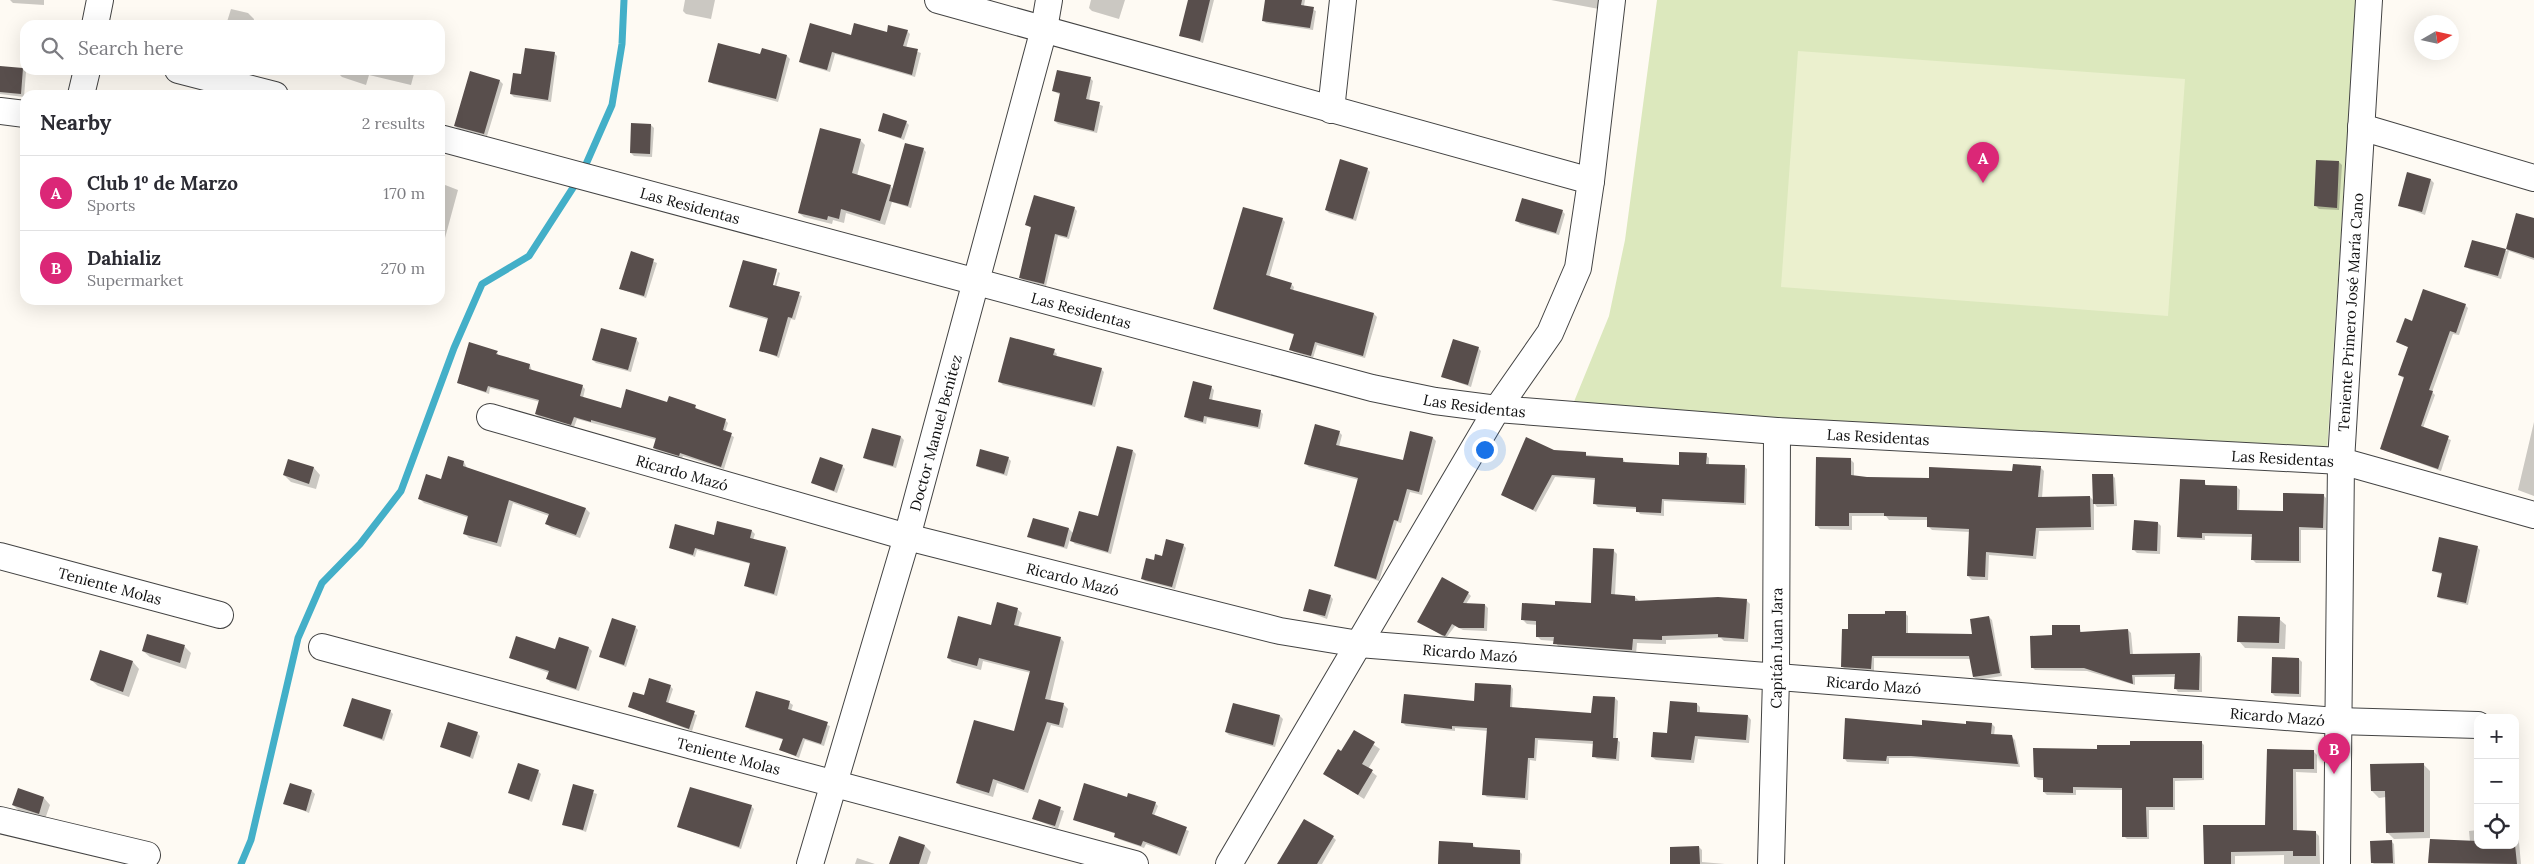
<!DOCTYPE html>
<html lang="en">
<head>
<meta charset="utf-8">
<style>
  :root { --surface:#fff; --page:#f2f2f3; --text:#2b2b33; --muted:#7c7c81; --line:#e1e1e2; --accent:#db2777 }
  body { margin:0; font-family:Lora,serif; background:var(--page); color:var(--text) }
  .controls { position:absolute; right:15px; bottom:15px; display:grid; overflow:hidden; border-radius:10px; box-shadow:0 5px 20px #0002 }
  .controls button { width:45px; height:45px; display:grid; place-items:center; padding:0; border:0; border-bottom:1px solid var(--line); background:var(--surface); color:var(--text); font:25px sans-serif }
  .compass { position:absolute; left:2414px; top:15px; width:45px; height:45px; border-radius:50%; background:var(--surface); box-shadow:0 5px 20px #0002; rotate:81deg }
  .you { position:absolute; left:1484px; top:449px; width:18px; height:18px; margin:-12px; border:4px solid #fff; border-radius:50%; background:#1a73e8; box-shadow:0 0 0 8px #1a73e833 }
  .badge { display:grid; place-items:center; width:32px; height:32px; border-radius:50%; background:var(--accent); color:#fff; font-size:16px; font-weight:700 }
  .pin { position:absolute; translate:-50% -41px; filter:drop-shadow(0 1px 2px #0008) }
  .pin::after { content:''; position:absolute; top:26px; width:18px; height:15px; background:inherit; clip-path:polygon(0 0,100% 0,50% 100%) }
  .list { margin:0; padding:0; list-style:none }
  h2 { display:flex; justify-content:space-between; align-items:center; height:65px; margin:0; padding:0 20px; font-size:21px }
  h2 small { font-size:16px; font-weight:400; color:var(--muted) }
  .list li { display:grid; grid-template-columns:32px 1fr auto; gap:15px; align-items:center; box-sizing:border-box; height:75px; padding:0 20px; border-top:1px solid var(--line) }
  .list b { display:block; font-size:19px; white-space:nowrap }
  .list p { margin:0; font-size:16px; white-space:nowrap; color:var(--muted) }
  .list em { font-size:16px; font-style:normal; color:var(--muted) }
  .icon { flex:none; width:28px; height:28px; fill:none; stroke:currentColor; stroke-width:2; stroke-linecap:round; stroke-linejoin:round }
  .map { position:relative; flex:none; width:2534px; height:864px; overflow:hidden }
  .search { position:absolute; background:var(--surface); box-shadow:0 5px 20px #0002; left:20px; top:20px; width:425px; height:55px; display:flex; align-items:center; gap:12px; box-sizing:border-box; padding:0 18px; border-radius:15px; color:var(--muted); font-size:19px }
  .panel { position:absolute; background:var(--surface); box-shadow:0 5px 20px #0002; left:20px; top:90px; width:425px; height:215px; border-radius:15px }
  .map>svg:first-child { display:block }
  .green { fill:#dce8bd }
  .pitch { fill:#ebf0ce }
  .shadow { fill:#0003 }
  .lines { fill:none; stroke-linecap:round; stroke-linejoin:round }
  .stream { stroke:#43afc8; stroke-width:7 }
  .building { fill:#584e4c }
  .street-casing { stroke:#434343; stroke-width:28 }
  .street { stroke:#fff; stroke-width:26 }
  .labels { text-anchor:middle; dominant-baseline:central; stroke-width:5; stroke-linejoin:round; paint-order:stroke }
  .street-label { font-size:15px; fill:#101010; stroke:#fff }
</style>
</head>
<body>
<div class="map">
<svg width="2534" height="864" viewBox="0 0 2534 864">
  <rect width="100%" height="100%" fill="#fefaf3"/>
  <path class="green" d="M1657,0H2356L2327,452L1571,409L1609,316L1625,240Z"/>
  <path class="pitch" d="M1798,51L2185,79L2168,316L1781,287Z"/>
  <path class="shadow" d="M10,0H44V5L13,3Z
    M685,0H715L711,19L686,14L683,11Z
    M1091,0H1125L1119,19L1092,11L1089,8Z
    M1189,0H1214L1203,43L1180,35Z
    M1266,0H1305L1304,6L1316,11L1313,30L1266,23L1263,20Z
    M1551,0H1601L1599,9Z
    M231,9L248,13L254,19L253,25H226Z
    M907,31L910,34L906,48L921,53L915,77L835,54L830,72L803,64L801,62L852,36Z
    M554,53L557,56L551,102L514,97L511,94L522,76Z
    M761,56H787L790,59L778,102L713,84L710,81Z
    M0,67L23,69L26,72L24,97L0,94Z
    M341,70H415L411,85L369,75L366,85L342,77L339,74Z
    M1090,78L1093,81L1089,101L1103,106L1097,133L1058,124L1055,121L1061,95L1053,91Z
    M500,81L503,84L487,136L458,129L455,126Z
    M906,122L909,125L904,140L879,131Z
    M651,125L654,128L652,157L634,156L631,153Z
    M860,140L865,145L857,176L890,186L893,189L923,149L926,152L911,208L892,202L885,225L846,213L844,223L833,220L832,224L804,217L799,213Z
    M2339,162L2342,165L2339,210L2319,209L2316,206Z
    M1367,169L1370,172L1356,221L1329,213L1326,210Z
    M2431,180L2434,183L2425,215L2399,205Z
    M440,183L458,190L445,238L440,237Z
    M1074,208L1077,211L1069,239L1058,236L1046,286L1023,280L1020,277L1031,228L1027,225Z
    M1562,211L1565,214L1559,235L1520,224L1517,221Z
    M2517,214L2534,219V260L2509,251L2501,279L2469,269L2466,266L2473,241L2507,251Z
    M1282,219L1285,222L1269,278L1291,284L1294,287L1293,291L1374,314L1377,317L1365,358L1317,345L1313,358L1294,352L1291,349L1295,335L1218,311L1215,308Z
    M632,253L657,263L646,298L621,289Z
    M743,261L777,271L770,290L773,291L778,272L780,273L776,287L802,296L795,320L791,319L779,358L761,350L769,320L733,309L730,306Z
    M2465,305L2468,308L2459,335L2453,334L2432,392L2435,395L2423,428L2451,440L2441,471L2381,449L2405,379L2399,375L2409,348L2398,342L2412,322Z
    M637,340L639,343L631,372L596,363L593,360Z
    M1478,348L1481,351L1471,387L1443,377Z
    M1054,351L1057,354L1056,357L1101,369L1104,372L1095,407L1003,385L1000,382Z
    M497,352L499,357L530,365L532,371L582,386L585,389L583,398L621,409L668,403L695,406L697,410L725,420L728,423L725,432L734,437L724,469L683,456L682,458L657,451L654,448L657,440L577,419L574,427L539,417L536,414L540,402L490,388L489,394L458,383Z
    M1211,387L1214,390L1212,401L1260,411L1263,414L1260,429L1207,418L1206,424L1189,420L1186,417Z
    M2534,422V496L2518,490Z
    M873,429L901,437L904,440L896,468L868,460L865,458Z
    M1339,432L1342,435L1339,447L1403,461L1411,433L1433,438L1436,441L1422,495L1410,492L1401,523L1397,522L1379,581L1338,568L1336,565L1359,480L1309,467L1306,464Z
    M1133,451L1136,454L1111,554L1075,544L1070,539L1067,549L1032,539L1029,536L1033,519L1069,529L1074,534L1099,518Z
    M1554,451L1623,459L1626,464L1680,466L1706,455L1709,458V465L1744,466L1747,469L1746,505L1664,501V516L1640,514L1637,509L1598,507L1595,504L1596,480L1555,477L1536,512L1502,494Z
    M1008,458L1011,461L1007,476L980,468L977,466Z
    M1850,459L1854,463V477L1930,479L2013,473L2041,468L2044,471L2042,498L2090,497L2094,501L2112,475L2115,478L2117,506L2097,507L2094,503V530L2039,531L2036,559L1989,555L1988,580H1972L1968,576L1970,532L1932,530L1928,526V520H1889L1886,516H1852V530L1820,529L1816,525Z
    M289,460L314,468L320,475L316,489L291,482L284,475Z
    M464,462L467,468L586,509L590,513L580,538L551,528L547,524L549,516L513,503L501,547L469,538L465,534L469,518L424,503L420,499Z
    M842,466L845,469L837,493L812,483Z
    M2204,481L2207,487H2237L2240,490L2239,511L2284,512L2323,495L2326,498V530H2301V563H2256L2253,560V537L2205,536V540L2181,539L2178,536Z
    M2158,523L2161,526L2160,554L2137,553L2134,550Z
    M752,531L755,534L753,540L786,548L788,551L777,596L749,588L746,585L751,564L697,550L695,557L670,548Z
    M1183,545L1186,548L1175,589L1145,581L1142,578L1155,562Z
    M2477,547L2480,550L2468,605L2441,599L2438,597L2443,575L2433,571Z
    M1613,550L1617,554L1615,595L1635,597L1639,601L1746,600L1750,604L1748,642L1724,641L1721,638L1666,640V644L1637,643L1636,654L1559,648L1555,641L1541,640L1537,636L1538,625L1527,624L1523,620L1556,606L1592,604Z
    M1468,593L1471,596L1466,604L1485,605L1488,608L1487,631L1463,630L1455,626L1446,638L1418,621Z
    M1330,596L1333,599L1327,619L1304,610Z
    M1017,609L1022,613L1018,627L1060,638L1064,642L1050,701L1064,705L1068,709L1063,728L1051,725L1028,793L997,783L993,797L961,787L957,783L1015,733L1031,673L983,661L981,670L952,662L948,658Z
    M1905,613L1908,616V634L1974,635L1989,617L1992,620L2002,676L1977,680L1974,677L1970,659L1874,658V672L1845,669L1842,666L1849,631L1850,615Z
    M2279,619L2286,625L2285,649L2245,648L2239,641Z
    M2079,626L2082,634L2128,630L2131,633L2133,655L2200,654L2202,657V692H2178L2176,689V677H2135V685L2087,671L2035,670L2032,667L2053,636Z
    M635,627L638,630L626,667L601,657Z
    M148,635L185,647L191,653L186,669L150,657L143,651Z
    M589,648L592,651L579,691L550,682L548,679L549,673L511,658Z
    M2299,659L2302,662L2301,697L2275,696L2272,693Z
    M133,662L139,669L129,697L98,686L91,680Z
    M670,686L673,689L668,704L697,715L692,731L629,707L645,697Z
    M1511,686L1513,689L1512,709L1593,714L1615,698L1618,701L1616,739L1620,742L1619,761L1597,759L1594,756V744L1538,740L1536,761L1530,760L1528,800L1487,797L1484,794L1488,731L1455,728V731L1406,726L1403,723L1475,702Z
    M790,703L793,705L791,711L830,726L824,746L805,740L799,758L781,750L784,740L750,730L747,727Z
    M1697,704L1700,707V713L1748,716L1751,720L1749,743L1698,739L1694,763L1656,760L1652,757L1668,734Z
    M390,711L393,714L384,741L344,726Z
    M1280,716L1283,719L1275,747L1229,735L1226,732Z
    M1992,724L1995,727L1994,736L2012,737L2015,740L2020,767L1915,758H1889V764L1847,762L1845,759L1923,726Z
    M1355,732L1380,749L1368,769L1377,776L1364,799L1325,774L1342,753Z
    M477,733L480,736L473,759L441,746Z
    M2201,742L2204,745V780L2175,781V810H2149V839H2127L2124,836L2123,790H2076V795H2047L2044,792V780H2038L2035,777L2098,750Z
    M2268,751H2313L2317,755V773L2296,772L2297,832H2315L2319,836L2320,864H2284V855L2235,856V864H2205L2266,826Z
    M2423,764L2430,771V838L2394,839L2387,832L2386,797L2379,798L2372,791Z
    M538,771L541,774L532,802L510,793Z
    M574,786L597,794L586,832L564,824Z
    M19,789L44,798L50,805L45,819L20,812L13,805Z
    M312,791L315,794L309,813L285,803Z
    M1127,799L1155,803L1158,806L1154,816L1189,831L1180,856L1146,844L1144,848L1118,839L1116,834L1074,819Z
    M1040,801L1064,811L1058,829L1034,819Z
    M751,806L754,809L741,849L679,827Z
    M2515,829L2518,831L2521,864L2430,862L2470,842L2469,831L2478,830V845H2515Z
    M1333,837L1336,840L1322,864H1279Z
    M2391,841L2394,844L2395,864H2373Z
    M1472,844L1476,848L1519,851L1522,854L1521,864H1440Z
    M925,846L931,852L927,864H891Z
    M1699,847L1702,850V862L1725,864H1671Z
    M857,858L875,864H855Z"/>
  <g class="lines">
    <path class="stream" d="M583,171L612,105L622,44L624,0
      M241,864L251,840L298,638L322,583L360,544L401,491L454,348L482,284L529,256L578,180"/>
  </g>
  <path class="building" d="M1188,0H1210L1200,41L1179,36Z
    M1265,0H1302L1301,5L1314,7L1310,28L1262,21Z
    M810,23L851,35L854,23L887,32L888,25L908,30L903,46L918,49L912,75L832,52L827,70L799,62Z
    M718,43L760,54L762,48L787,55L776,99L708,82Z
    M525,48L555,52L548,100L510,94L513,73L521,74Z
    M0,66L23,68L21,94L0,92Z
    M1057,70L1091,77L1086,99L1100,102L1094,131L1054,121L1060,93L1052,91Z
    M470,71L500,80L484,134L454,126Z
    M883,113L907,121L901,138L878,131Z
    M631,123L651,124L650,154L630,153Z
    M820,128L861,139L852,173L891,185L880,221L841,209L839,219L828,216L827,220L798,213Z
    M905,143L924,148L908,206L889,201Z
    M1340,159L1368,168L1353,219L1325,210Z
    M2316,160L2339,161L2337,208L2314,206Z
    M2407,172L2431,179L2422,212L2398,206Z
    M1034,195L1075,207L1067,237L1055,234L1044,284L1019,278L1031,227L1025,225Z
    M1522,198L1563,210L1556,233L1515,221Z
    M1243,207L1283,218L1266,275L1292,283L1290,289L1374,313L1363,356L1315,342L1311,356L1289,350L1294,334L1213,309Z
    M2516,213L2534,218V258L2506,249Z
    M2472,240L2506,249L2498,276L2464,267Z
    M631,251L654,259L644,296L619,289Z
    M743,260L777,269L773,285L800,292L792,318L788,317L777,356L759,351L768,318L729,307Z
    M2423,289L2466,304L2456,333L2450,331L2429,390L2433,391L2421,426L2449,436L2438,469L2380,449L2404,377L2398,375L2408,347L2396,342L2405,318L2412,321Z
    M601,328L637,338L628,370L592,360Z
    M1010,337L1055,349L1053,355L1102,368L1092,405L998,382Z
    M1453,339L1479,347L1468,385L1441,377Z
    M469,342L498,351L496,354L530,364L529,369L583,385L580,396L621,408L626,389L667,402L669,396L696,405L695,408L726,419L723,430L732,433L721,467L680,453L679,456L653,448L656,438L591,420V422L574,417L571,425L535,414L539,400L488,386L486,392L457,383Z
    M1193,381L1212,386L1209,399L1261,410L1258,427L1204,416L1203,422L1184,417Z
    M1315,424L1340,431L1336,445L1403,460L1410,431L1433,437L1419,492L1407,489L1398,521L1394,520L1376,579L1334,566L1358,478L1304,464Z
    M872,428L901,436L893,466L863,458Z
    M1526,437L1554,450L1586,452V456L1623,458V462L1679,465V452L1707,453L1706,464L1745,465L1744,503L1662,499L1661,513L1636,512V507L1593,504L1595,478L1552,475L1533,510L1501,495Z
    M1117,446L1133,450L1108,552L1070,541L1079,511L1098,516Z
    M980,449L1009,457L1004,474L976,466Z
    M448,456L464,461L463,466L586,508L576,535L545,524L549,514L509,500L497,543L463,534L468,516L418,499L426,474L441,479Z
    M820,457L843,465L834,491L811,483Z
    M1816,457L1851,458V475L1867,477L1929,478V467L2012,471L2013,464L2041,466L2038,497L2090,496L2091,527L2036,528L2033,556L1986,552L1985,577L1967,576L1969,529L1927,527V517L1884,516V513H1849V526H1815Z
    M288,459L314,467L309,484L283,475Z
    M2092,474H2113L2114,504H2093Z
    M2180,479L2205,480V485L2237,486V510L2283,511V493L2324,494L2323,528L2299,527V561L2251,560L2252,534L2202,533V538L2177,537Z
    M1033,518L1069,528L1064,547L1027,537Z
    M2134,520L2158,522L2157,551L2132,550Z
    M717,521L752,530L750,538L786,547L774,594L744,586L750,563L695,548L693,555L669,548L675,524L714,535Z
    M2439,537L2478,546L2466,603L2437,597L2442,573L2432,571Z
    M1166,539L1184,544L1172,587L1141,579L1146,558L1154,560L1155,554L1162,556Z
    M1593,548L1614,549L1611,594L1635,596V601L1718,597L1747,599L1744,639L1718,637V634L1662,636V640L1633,639L1632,650L1553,644L1554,637H1536V621L1521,620L1522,603L1555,605V601L1591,603Z
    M1442,577L1469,592L1463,603L1485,604L1484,628H1459L1452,624L1445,636L1442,635L1417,622Z
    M1309,589L1331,595L1325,616L1303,611Z
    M997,602L1018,608L1014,625L1061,637L1045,699L1064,703L1059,725L1047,722L1024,790L993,779L989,793L956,783L974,720L1014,731L1030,671L979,658L977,666L947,658L958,616L991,625Z
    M1885,611H1906V633L1972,634L1970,619L1989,616L2000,673L1973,677L1969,656H1872L1871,669L1841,667L1842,629H1848V614H1885Z
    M2238,616L2280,617L2279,643L2237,642Z
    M612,618L636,626L624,665L599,657Z
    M2052,625H2080V632L2128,629L2130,654L2200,653L2199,690L2174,689L2175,674L2132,675L2133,684L2084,668H2031L2030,636L2052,635Z
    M147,634L185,645L180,663L142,651Z
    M516,636L555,649L559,637L589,647L576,689L546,679L549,671L509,658Z
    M100,650L133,661L123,692L90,680Z
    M2272,657L2299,658V694L2271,693Z
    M649,678L671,685L666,702L695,711L689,729L628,707L633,692L644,695Z
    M1475,683L1511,685L1510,707L1591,713L1593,696L1615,697L1613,738H1618L1616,759L1592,757L1593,741L1535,738L1534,758H1528L1525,798L1482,795L1487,728L1452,726V729L1401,723L1404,694L1474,701Z
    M756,691L790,701L788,709L828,722L821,744L803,738L796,756L779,750L783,739L745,727Z
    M352,698L391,710L382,739L343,726Z
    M1670,701L1697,703V712L1748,715L1746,740L1695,736L1691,760L1651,757L1653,732L1667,733Z
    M1233,703L1280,715L1273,745L1225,732Z
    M1845,718L1922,725V720L1966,724V721L1992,723L1991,734L2012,735L2018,764L1911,756H1887L1886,761L1843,759Z
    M448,722L478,732L470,757L440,747Z
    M1354,730L1375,742L1362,764L1373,770L1358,795L1323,774L1338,749L1341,751Z
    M2130,741H2202V778H2173V807H2146L2147,837H2122V788L2073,787V793L2043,792V778L2034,777L2033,748L2097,749V745H2130Z
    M2267,749L2314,750V769H2293V830L2316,831V856H2293V851L2231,852V864H2204L2203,825H2265Z
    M518,763L539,770L529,800L508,793Z
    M2424,763V832L2386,833L2385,791H2371L2370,764Z
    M290,783L312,790L306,811L283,804Z
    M1084,783L1127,797L1128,793L1156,802L1152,814L1187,827L1177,854L1143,841L1141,846L1114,837L1115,833L1073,820Z
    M573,784L594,790L583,830L562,825Z
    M690,787L752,805L739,847L677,827Z
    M18,788L44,797L39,814L12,805Z
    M1039,799L1061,807L1055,826L1032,819Z
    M1304,819L1334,836L1317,864H1277Z
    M899,836L925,845L919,864H889Z
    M2430,839L2478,841V845H2515L2517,864L2428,863Z
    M2392,840L2393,863H2371L2370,841Z
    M1439,841L1473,843V847L1520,850V864H1438Z
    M1699,846L1700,864H1670V847Z"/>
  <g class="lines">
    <g class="street-casing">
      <g id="street">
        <path d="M938,0L1591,181"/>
        <path d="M95,25L100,0"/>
        <path d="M178,70L275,95"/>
        <path d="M81,95L87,70"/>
        <path d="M1331,110L1343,0"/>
        <path d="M0,111L25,114"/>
        <path d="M2361,127L2534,178"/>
        <path id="s1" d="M440,138L1372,388L1435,401L1497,409L1777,431L2341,461L2534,515"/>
        <path id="s2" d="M490,417L907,537L1280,631L1359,644L2337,721L2478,725"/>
        <path id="s3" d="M0,556L220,615"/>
        <path id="s4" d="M322,647L1135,864"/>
        <path d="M0,820L147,855"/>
        <path id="s5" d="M810,864L907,537L1044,29L1049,0"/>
        <path d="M1229,864L1497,409L1550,333L1578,268L1591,181L1612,0"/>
        <path id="s6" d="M1771,864L1776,678L1777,431"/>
        <path id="s7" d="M2337,864L2341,461L2369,0"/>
      </g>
    </g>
    <use href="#street" class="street"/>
  </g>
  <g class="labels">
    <g class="street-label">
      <text stroke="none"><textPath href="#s1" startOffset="259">Las Residentas</textPath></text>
      <text stroke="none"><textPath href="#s1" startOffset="664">Las Residentas</textPath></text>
      <text stroke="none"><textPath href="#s7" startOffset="552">Teniente Primero José María Cano</textPath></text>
      <text stroke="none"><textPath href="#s1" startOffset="1069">Las Residentas</textPath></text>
      <text stroke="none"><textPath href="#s5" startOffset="449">Doctor Manuel Benítez</textPath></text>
      <text stroke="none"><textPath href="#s1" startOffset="1474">Las Residentas</textPath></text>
      <text stroke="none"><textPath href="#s1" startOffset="1879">Las Residentas</textPath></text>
      <text stroke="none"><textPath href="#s2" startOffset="200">Ricardo Mazó</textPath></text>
      <text stroke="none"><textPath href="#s2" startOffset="605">Ricardo Mazó</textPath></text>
      <text stroke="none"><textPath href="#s3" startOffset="114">Teniente Molas</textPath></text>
      <text stroke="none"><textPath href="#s6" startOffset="216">Capitán Juan Jara</textPath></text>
      <text stroke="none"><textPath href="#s2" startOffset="1010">Ricardo Mazó</textPath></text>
      <text stroke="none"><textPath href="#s2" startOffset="1415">Ricardo Mazó</textPath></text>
      <text stroke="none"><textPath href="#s2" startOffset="1820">Ricardo Mazó</textPath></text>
      <text stroke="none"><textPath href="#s4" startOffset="421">Teniente Molas</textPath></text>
    </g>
  </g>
</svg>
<div class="controls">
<button>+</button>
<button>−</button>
<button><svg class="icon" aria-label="locate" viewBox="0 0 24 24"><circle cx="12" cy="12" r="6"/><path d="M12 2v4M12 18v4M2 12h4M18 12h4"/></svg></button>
</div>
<svg class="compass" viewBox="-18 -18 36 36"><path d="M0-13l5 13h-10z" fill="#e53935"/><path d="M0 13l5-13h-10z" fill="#7c7c81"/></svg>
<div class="you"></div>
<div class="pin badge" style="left:1983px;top:183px">A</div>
<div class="pin badge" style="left:2334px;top:774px">B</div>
<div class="search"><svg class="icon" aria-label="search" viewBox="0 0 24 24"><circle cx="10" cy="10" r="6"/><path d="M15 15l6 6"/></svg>Search here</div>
<section class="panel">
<h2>Nearby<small>2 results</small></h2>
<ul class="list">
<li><span class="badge">A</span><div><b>Club 1º de Marzo</b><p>Sports</p></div><em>170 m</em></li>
<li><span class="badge">B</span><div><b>Dahializ</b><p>Supermarket</p></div><em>270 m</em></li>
</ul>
</section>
</div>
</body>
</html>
